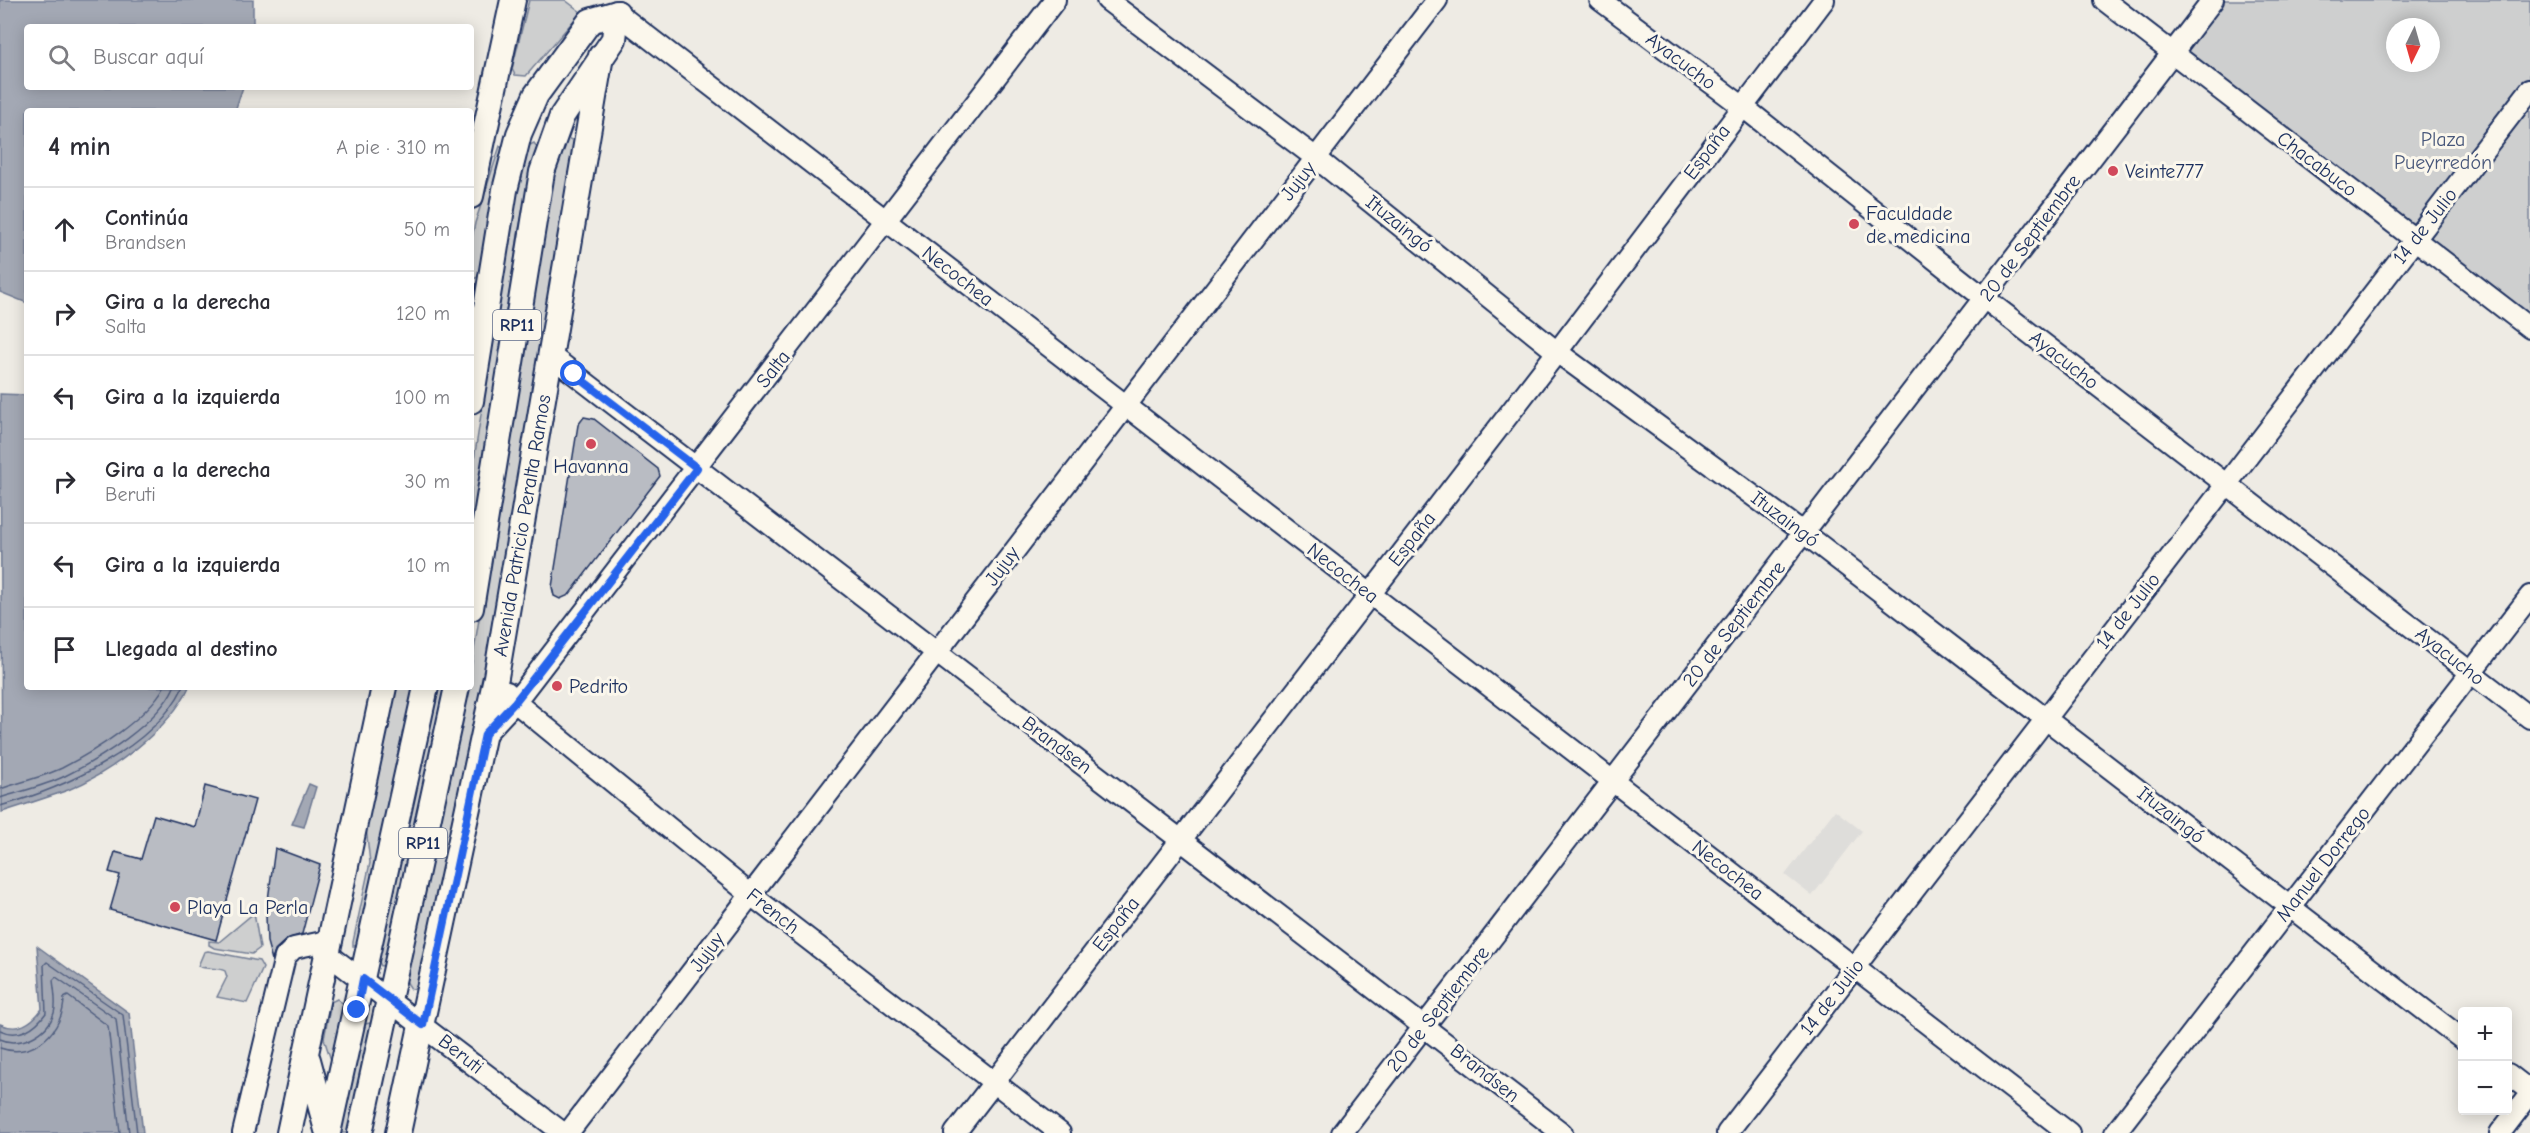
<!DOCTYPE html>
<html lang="es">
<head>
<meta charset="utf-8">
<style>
  :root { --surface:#fff; --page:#f2f2f3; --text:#2b2b33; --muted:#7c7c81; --line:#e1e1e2 }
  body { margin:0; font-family:"Comic Neue",sans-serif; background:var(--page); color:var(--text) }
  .controls { position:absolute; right:18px; bottom:18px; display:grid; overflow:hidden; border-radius:6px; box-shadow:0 3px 15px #0003 }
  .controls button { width:54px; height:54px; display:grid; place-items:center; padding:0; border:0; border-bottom:2px solid var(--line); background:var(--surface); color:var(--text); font:30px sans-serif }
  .compass { position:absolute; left:2386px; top:18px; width:54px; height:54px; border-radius:50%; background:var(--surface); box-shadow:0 3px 15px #0003; rotate:185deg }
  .stop { position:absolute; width:18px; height:18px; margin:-14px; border:4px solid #2563eb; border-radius:50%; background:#fff }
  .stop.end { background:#2563eb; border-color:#fff; box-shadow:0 2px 6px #0008 }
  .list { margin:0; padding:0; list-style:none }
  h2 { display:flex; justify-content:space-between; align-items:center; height:78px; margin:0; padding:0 24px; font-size:26px }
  h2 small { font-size:20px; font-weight:400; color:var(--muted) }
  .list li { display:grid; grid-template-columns:39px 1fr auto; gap:18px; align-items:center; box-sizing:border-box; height:84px; padding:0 24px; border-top:2px solid var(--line) }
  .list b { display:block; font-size:22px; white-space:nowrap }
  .list p { margin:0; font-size:20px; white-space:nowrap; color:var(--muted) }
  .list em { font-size:20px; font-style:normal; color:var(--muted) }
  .icon { flex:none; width:33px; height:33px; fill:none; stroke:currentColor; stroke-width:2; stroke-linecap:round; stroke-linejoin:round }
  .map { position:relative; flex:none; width:2530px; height:1133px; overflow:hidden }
  .search { position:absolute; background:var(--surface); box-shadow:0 3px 15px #0003; left:24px; top:24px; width:450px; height:66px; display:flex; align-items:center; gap:15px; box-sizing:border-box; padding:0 21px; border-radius:6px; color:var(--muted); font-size:22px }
  .panel { position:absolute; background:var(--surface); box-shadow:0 3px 15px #0003; left:24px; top:108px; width:450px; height:582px; border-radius:6px }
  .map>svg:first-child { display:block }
  .built { fill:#deddda }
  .green { fill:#cecfcf; stroke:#747f96; stroke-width:1.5; fill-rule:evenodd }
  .water { fill:#a3a8b4; stroke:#6d7892; stroke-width:1.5 }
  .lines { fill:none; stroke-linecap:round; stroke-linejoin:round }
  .shore { stroke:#515f80; stroke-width:1.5 }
  .building { fill:#b9bcc3; stroke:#1b2f5e; stroke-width:1.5 }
  .minor-casing { stroke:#1b2f5e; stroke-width:24 }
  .major-casing { stroke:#1b2f5e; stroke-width:28 }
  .minor { stroke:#fbf7ec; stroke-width:20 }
  .major { stroke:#fbf7ec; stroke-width:24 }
  .route { stroke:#2563eb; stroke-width:8 }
  .poi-dot { fill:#d1495b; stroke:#fbf7ec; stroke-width:2 }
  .labels { text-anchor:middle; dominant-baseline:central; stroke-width:6; stroke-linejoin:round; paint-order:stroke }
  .shield { fill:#fbf7ec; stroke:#5e6b89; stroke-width:1.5 }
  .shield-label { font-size:18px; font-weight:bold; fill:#1b2f5e }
  .street-label { font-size:20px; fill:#1b2f5e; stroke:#fbf7ec }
  .park-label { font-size:20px; fill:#48577a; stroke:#fbf7ec }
  .poi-label { font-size:20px; fill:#1b2f5e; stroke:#fbf7ec; text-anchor:start }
</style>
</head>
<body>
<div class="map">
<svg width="2530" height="1133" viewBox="0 0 2530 1133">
  <rect width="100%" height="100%" fill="#eeebe4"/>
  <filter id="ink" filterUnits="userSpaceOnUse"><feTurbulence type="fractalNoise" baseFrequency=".0167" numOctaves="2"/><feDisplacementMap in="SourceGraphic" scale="12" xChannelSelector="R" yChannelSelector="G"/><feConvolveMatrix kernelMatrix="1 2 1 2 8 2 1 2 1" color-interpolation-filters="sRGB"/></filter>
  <g filter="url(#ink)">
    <path class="built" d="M1835,810L1862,831L1812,896L1785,875Z"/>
    <path class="green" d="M529,0H565L581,12L526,76L515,75L512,69Z
      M2213,0H2530V328L2172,53ZM2395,27H2431V63H2395Z
      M565,137L574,141L576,145L487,682L417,988L411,989L406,981L468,687H471V668L552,174Z
      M534,143L537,147L519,229L471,544V479L510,227L528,146Z
      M500,146L503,149L478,277L471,280V243L475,223Z
      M397,687H414L357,946H353V942L370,863L366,827Z
      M436,687H446L386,965L381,966L378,960Z
      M254,913L260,948L252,954L214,948L209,945V941L219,942Z
      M208,951L259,961L263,968L247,1003L217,997L227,977L225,971C219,967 208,970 198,966L204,952Z
      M337,999L345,1005L331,1060L324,1039L331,1002Z
      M370,1023L372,1024L349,1133H340L365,1024Z"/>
    <path class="water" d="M0,0H253V27H27V87H243L235,111H27V303L0,292Z
      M0,394L27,395V687H189C170,729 110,773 68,790C46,798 24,805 2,812Z
      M309,784L316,787L304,827L292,824Z
      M37,946L129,1013L143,1133H0V1024C18,1032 31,1024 42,1009Z"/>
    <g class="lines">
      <path class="shore" d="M0,789C20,782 43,777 62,768C95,751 146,719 164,687
        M0,798C21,791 45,786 65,776C100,759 158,723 174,687
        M0,806C62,789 154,748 183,687
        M0,1030C19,1039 35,1028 46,1013L44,965L47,962L123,1015L137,1133
        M0,1039C20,1048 48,1034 54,1013C57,1004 54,990 53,980L56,977L116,1019L129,1133
        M0,1048C34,1060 64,1030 64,998L68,996L108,1026L120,1133"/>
    </g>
    <path class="building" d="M584,417L594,419L658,469L660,476L569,595L560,599L554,596L552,587L578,425Z
      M205,786L255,800L216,940L110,910L120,875L109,872L115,852L141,859L154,815L195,827Z
      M275,848L320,865L302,934L286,940L276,949L272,960L267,942L266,915Z"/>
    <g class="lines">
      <g class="minor-casing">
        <path id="minor" d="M1107,0L1316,158L1557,352L1804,533L2462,1039
          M1600,0L1742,106L1984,298L2530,718
          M2104,0L2530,328
          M617,13L2069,1133
          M551,356L1562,1133
          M507,692L515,702L751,895L1060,1133
          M485,734L515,702L1055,0
          M329,955L563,1133
          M2508,1074L2530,1091
          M243,1133L285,957L294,948L332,940
          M568,1133L1437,0
          M955,1133L1557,352L1824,0
          M1342,1133L2213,0
          M1727,1133L2530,90
          M2115,1133L2530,596
          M2500,1133L2530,1094"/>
      </g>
      <g class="major-casing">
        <g id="major">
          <path d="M471,196L513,0"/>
          <path d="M471,401L505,190L519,134L536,95L590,21L617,13"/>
          <path d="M471,608L542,172L562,116L614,39L617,13"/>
          <path d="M308,1060L327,1130"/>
          <path d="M289,1133L384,687"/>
          <path d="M328,1133L426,687"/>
          <path d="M360,1133L457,687"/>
          <path id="s1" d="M398,1133L496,677L601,56"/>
        </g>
      </g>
      <use href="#minor" class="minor"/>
      <use href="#major" class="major"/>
    </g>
  </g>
  <g class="lines" filter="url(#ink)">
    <path class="route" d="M357,1010L363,979L423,1025L485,734L515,702L697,468L574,374"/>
  </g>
  <g class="poi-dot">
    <circle cx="2113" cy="171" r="6"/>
    <circle cx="1854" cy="224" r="6"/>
    <circle cx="591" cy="444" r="6"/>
    <circle cx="557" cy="686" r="6"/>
    <circle cx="175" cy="907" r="6"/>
  </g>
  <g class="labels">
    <g class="shield">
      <rect x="493" y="310" width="48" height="30" rx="4.5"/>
      <rect x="399" y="828" width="48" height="30" rx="4.5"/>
    </g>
    <g class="shield-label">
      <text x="517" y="325">RP11</text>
      <text x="423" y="843">RP11</text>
    </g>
    <g class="street-label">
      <text transform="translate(1681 61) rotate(37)">Ayacucho</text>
      <text transform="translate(1707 152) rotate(-53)">España</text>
      <text transform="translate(2317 164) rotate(37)">Chacabuco</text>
      <text transform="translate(1298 181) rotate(-52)">Jujuy</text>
      <text transform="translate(1399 224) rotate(39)">Ituzaingó</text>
      <text transform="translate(2425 226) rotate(-52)">14 de Julio</text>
      <text transform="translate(2030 238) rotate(-53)">20 de Septiembre</text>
      <text transform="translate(958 276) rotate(38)">Necochea</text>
      <text transform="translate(2064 360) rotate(38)">Ayacucho</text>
      <text transform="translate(773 369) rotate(-52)">Salta</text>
      <text transform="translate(1785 519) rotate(37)">Ituzaingó</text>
      <text stroke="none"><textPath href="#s1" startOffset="620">Avenida Patricio Peralta Ramos</textPath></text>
      <text transform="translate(1412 539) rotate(-52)">España</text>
      <text transform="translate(1002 566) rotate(-53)">Jujuy</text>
      <text transform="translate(1343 573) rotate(38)">Necochea</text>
      <text transform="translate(2128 611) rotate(-52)">14 de Julio</text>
      <text transform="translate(1734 624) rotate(-52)">20 de Septiembre</text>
      <text transform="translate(2450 656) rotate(38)">Ayacucho</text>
      <text transform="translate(1057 745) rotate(37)">Brandsen</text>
      <text transform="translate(2171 815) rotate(38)">Ituzaingó</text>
      <text transform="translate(2323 864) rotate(-52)">Manuel Dorrego</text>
      <text transform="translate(1728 870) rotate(38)">Necochea</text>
      <text transform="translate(773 911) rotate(38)">French</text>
      <text transform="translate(1116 924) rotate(-52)">España</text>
      <text transform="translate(707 952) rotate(-53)">Jujuy</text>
      <text transform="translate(1832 997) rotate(-52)">14 de Julio</text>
      <text transform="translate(1438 1009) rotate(-52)">20 de Septiembre</text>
      <text transform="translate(461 1054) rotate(38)">Beruti</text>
      <text transform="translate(1485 1073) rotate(38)">Brandsen</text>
    </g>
    <g class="park-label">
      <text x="2443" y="139">Plaza<tspan x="2443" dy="23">Pueyrredón</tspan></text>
    </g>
    <g class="poi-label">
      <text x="2125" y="171">Veinte777</text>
      <text x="1866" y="213">Faculdade<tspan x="1866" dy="23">de medicina</tspan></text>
      <text x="591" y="466" text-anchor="middle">Havanna</text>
      <text x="569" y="686">Pedrito</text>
      <text x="187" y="907">Playa La Perla</text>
    </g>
  </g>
</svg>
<div class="controls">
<button>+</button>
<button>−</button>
</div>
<svg class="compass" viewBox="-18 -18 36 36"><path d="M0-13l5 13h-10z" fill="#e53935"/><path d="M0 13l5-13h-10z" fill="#7c7c81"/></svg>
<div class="stop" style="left:574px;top:374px"></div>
<div class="stop end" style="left:357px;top:1010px"></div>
<div class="search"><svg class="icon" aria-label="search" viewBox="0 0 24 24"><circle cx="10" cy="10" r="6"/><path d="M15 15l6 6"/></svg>Buscar aquí</div>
<section class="panel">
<h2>4 min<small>A pie · 310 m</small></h2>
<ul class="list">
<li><svg class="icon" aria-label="ahead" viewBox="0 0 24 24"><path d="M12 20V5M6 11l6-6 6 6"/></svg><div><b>Continúa</b><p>Brandsen</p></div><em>50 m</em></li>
<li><svg class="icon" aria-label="right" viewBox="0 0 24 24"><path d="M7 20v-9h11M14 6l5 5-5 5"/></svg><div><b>Gira a la derecha</b><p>Salta</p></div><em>120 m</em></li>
<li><svg class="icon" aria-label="left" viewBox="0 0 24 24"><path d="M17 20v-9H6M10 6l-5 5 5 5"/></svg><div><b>Gira a la izquierda</b></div><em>100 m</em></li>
<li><svg class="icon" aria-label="right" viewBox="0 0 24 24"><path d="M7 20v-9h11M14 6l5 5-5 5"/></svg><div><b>Gira a la derecha</b><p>Beruti</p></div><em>30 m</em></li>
<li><svg class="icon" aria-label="left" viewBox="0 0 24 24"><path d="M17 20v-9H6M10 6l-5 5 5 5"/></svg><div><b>Gira a la izquierda</b></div><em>10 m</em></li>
<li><svg class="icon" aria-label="arrive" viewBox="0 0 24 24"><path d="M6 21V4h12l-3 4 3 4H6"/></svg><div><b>Llegada al destino</b></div></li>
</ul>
</section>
</div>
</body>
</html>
